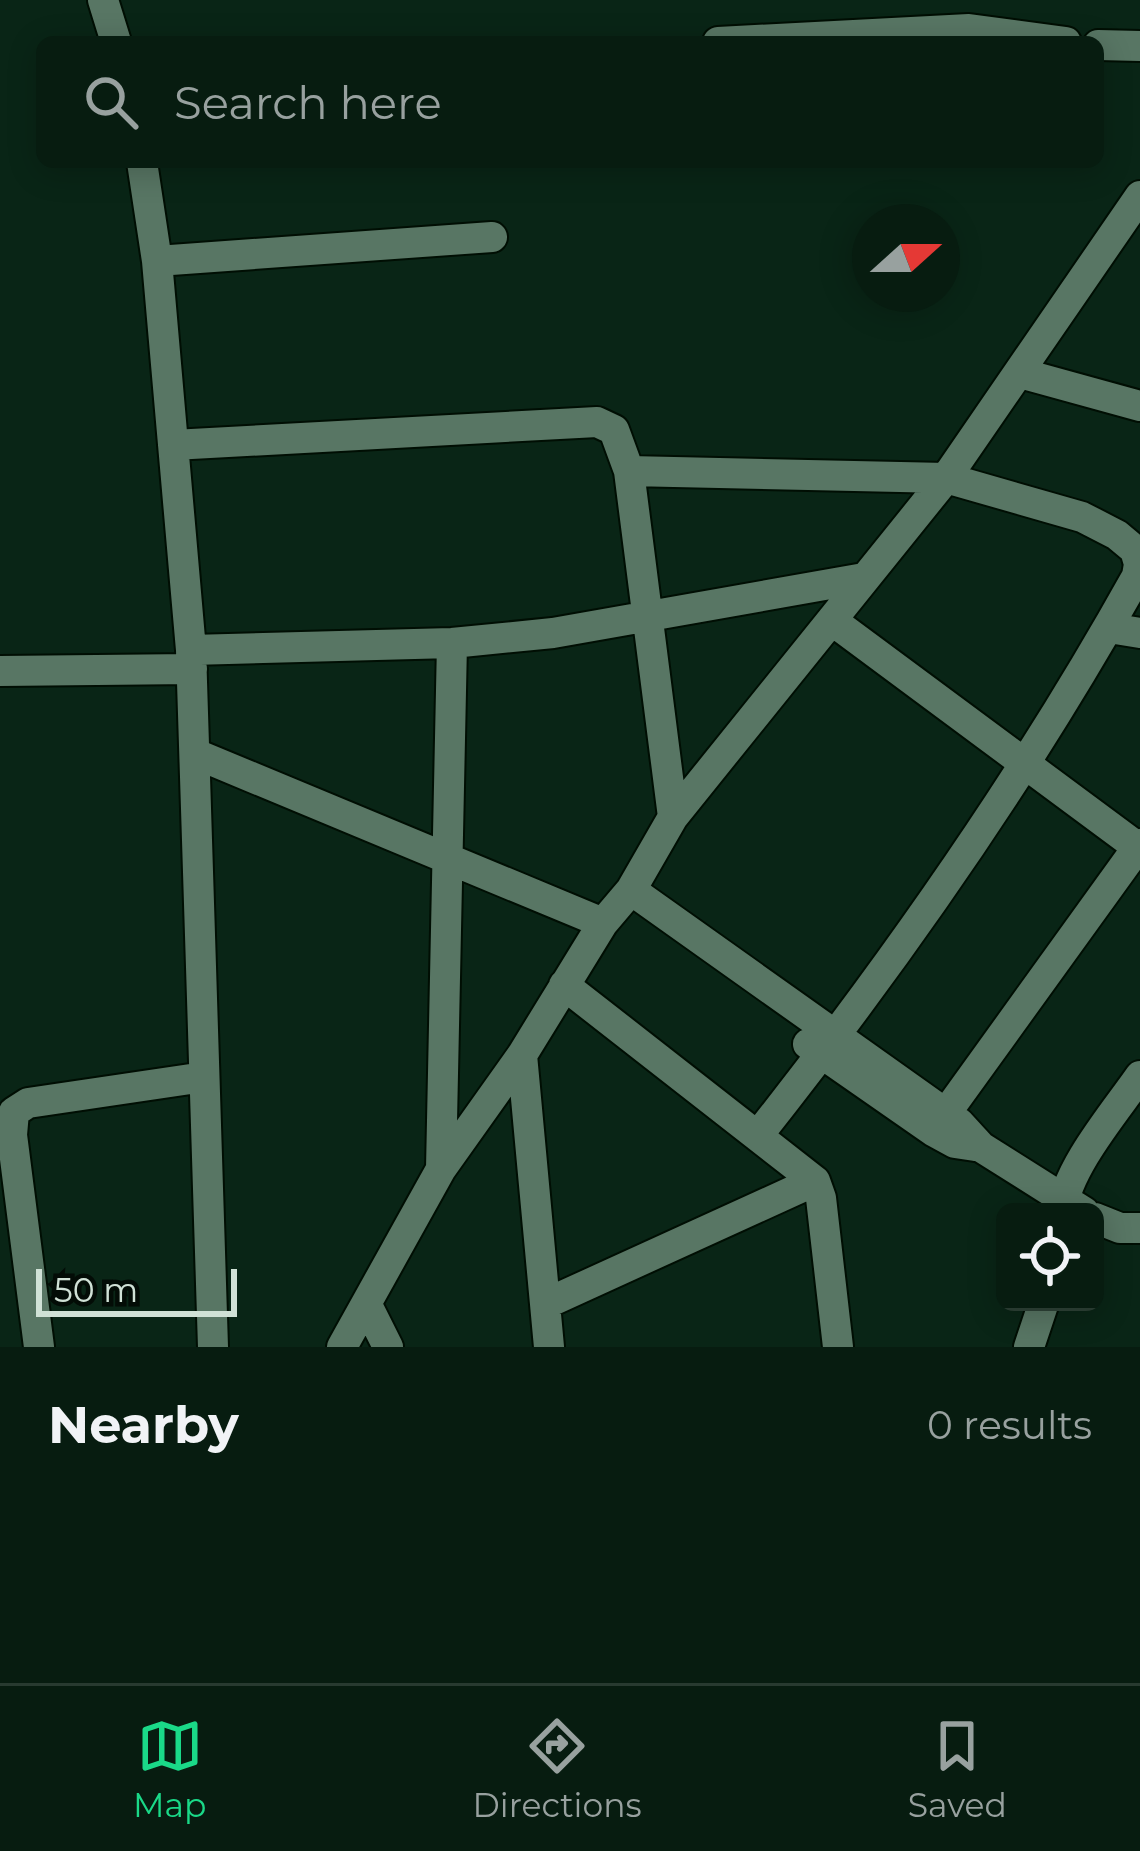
<!DOCTYPE html>
<html lang="en">
<head>
<meta charset="utf-8">
<style>
  :root { --surface:#071c10; --page:#15291e; --text:#f1f3f6; --muted:#98a19f; --line:#283a30; --accent:#1ad988 }
  body { margin:0; font-family:Montserrat,sans-serif; background:var(--page); color:var(--text) }
  .controls { position:absolute; right:36px; bottom:36px; display:grid; overflow:hidden; border-radius:18px; box-shadow:0 6px 30px #0003 }
  .controls button { width:108px; height:108px; display:grid; place-items:center; padding:0; border:0; border-bottom:3px solid var(--line); background:var(--surface); color:var(--text); font:60px sans-serif }
  .compass { position:absolute; left:852px; top:204px; width:108px; height:108px; border-radius:50%; background:var(--surface); box-shadow:0 6px 30px #0003; rotate:69deg }
  .scale { position:absolute; left:36px; bottom:30px; width:201px; box-sizing:border-box; padding-left:12px; border:6px solid #d0e1d6; border-top:0; font-size:33px; line-height:42px; white-space:nowrap; color:#d0e1d6; -webkit-text-stroke:9px #030c06; paint-order:stroke }
  .list { margin:0; padding:0; list-style:none }
  h2 { display:flex; justify-content:space-between; align-items:center; height:156px; margin:0; padding:0 48px; font-size:51px }
  h2 small { font-size:39px; font-weight:400; color:var(--muted) }
  .icon { flex:none; width:66px; height:66px; fill:none; stroke:currentColor; stroke-width:2; stroke-linecap:round; stroke-linejoin:round }
  .map { position:relative; flex:none; width:1140px; height:1347px; overflow:hidden }
  .search { position:absolute; background:var(--surface); box-shadow:0 6px 30px #0003; left:36px; right:36px; top:36px; height:132px; display:flex; align-items:center; gap:30px; box-sizing:border-box; padding:0 42px; border-radius:18px; color:var(--muted); font-size:45px }
  .sheet { height:336px; background:var(--surface) }
  nav { display:flex; justify-content:space-around; align-items:center; box-sizing:border-box; height:168px; border-top:3px solid var(--line); background:var(--surface); font-size:33px; color:var(--muted) }
  nav a { display:grid; justify-items:center; gap:6px }
  nav .on { color:var(--accent) }
  .map>svg:first-child { display:block }
  .lines { fill:none; stroke-linecap:round; stroke-linejoin:round }
  .minor-casing { stroke:#000e03; stroke-width:34 }
  .minor { stroke:#587664; stroke-width:30 }
</style>
</head>
<body>
<div class="map">
<svg width="1140" height="1347" viewBox="0 0 1140 1347">
  <rect width="100%" height="100%" fill="#092516"/>
  <g class="lines">
    <g class="minor-casing">
      <path id="minor" d="M103,0L116,42
        M718,42L969,29L1066,42
        M1098,45L1140,46
        M142,162L157,261L191,650L213,1347
        M157,261L492,237
        M1020,373L1140,406
        M173,445L597,422L614,430L629,471L673,817
        M629,471L946,478L1082,517L1117,535L1135,550L1139,564L1137,576C1028,772 898,958 759,1134
        M834,622L1140,849
        M1109,628L1140,633
        M191,650L452,643L553,633L864,578
        M0,671L192,669
        M196,754L603,923
        M631,890L959,1123L981,1147L1084,1212
        M564,985L815,1181L821,1198L838,1347
        M808,1044L933,1131L955,1143L975,1146
        M522,1055L549,1347
        M936,1127L1140,844
        M441,1169L452,643
        M1062,1212C1066,1169 1115,1112 1140,1076
        M1095,1218L1120,1228H1140
        M545,1304L815,1181
        M368,1307L388,1347
        M39,1347L12,1135L14,1112L28,1103L204,1077
        M342,1347L441,1169L522,1055L603,923L631,890L673,817L946,478L1140,196
        M1029,1347L1044,1302"/>
    </g>
    <use href="#minor" class="minor"/>
  </g>
</svg>
<div class="controls">
<button><svg class="icon" aria-label="locate" viewBox="0 0 24 24"><circle cx="12" cy="12" r="6"/><path d="M12 2v4M12 18v4M2 12h4M18 12h4"/></svg></button>
</div>
<svg class="compass" viewBox="-18 -18 36 36"><path d="M0-13l5 13h-10z" fill="#e53935"/><path d="M0 13l5-13h-10z" fill="#98a19f"/></svg>
<div class="scale">50 m</div>
<div class="search"><svg class="icon" aria-label="search" viewBox="0 0 24 24"><circle cx="10" cy="10" r="6"/><path d="M15 15l6 6"/></svg>Search here</div>
</div>
<section class="sheet">
<h2>Nearby<small>0 results</small></h2>
<ul class="list">
</ul>
</section>
<nav>
<a class="on"><svg class="icon" aria-label="map" viewBox="0 0 24 24"><path d="M3 6l6-2 6 2 6-2v14l-6 2-6-2-6 2zM9 4v14M15 6v14"/></svg>Map</a>
<a><svg class="icon" aria-label="directions" viewBox="0 0 24 24"><path d="M12 3l9 9-9 9-9-9zM9 14v-3h6M13 9l2 2-2 2"/></svg>Directions</a>
<a><svg class="icon" aria-label="saved" viewBox="0 0 24 24"><path d="M7 4h10v16l-5-4-5 4z"/></svg>Saved</a>
</nav>
</body>
</html>
